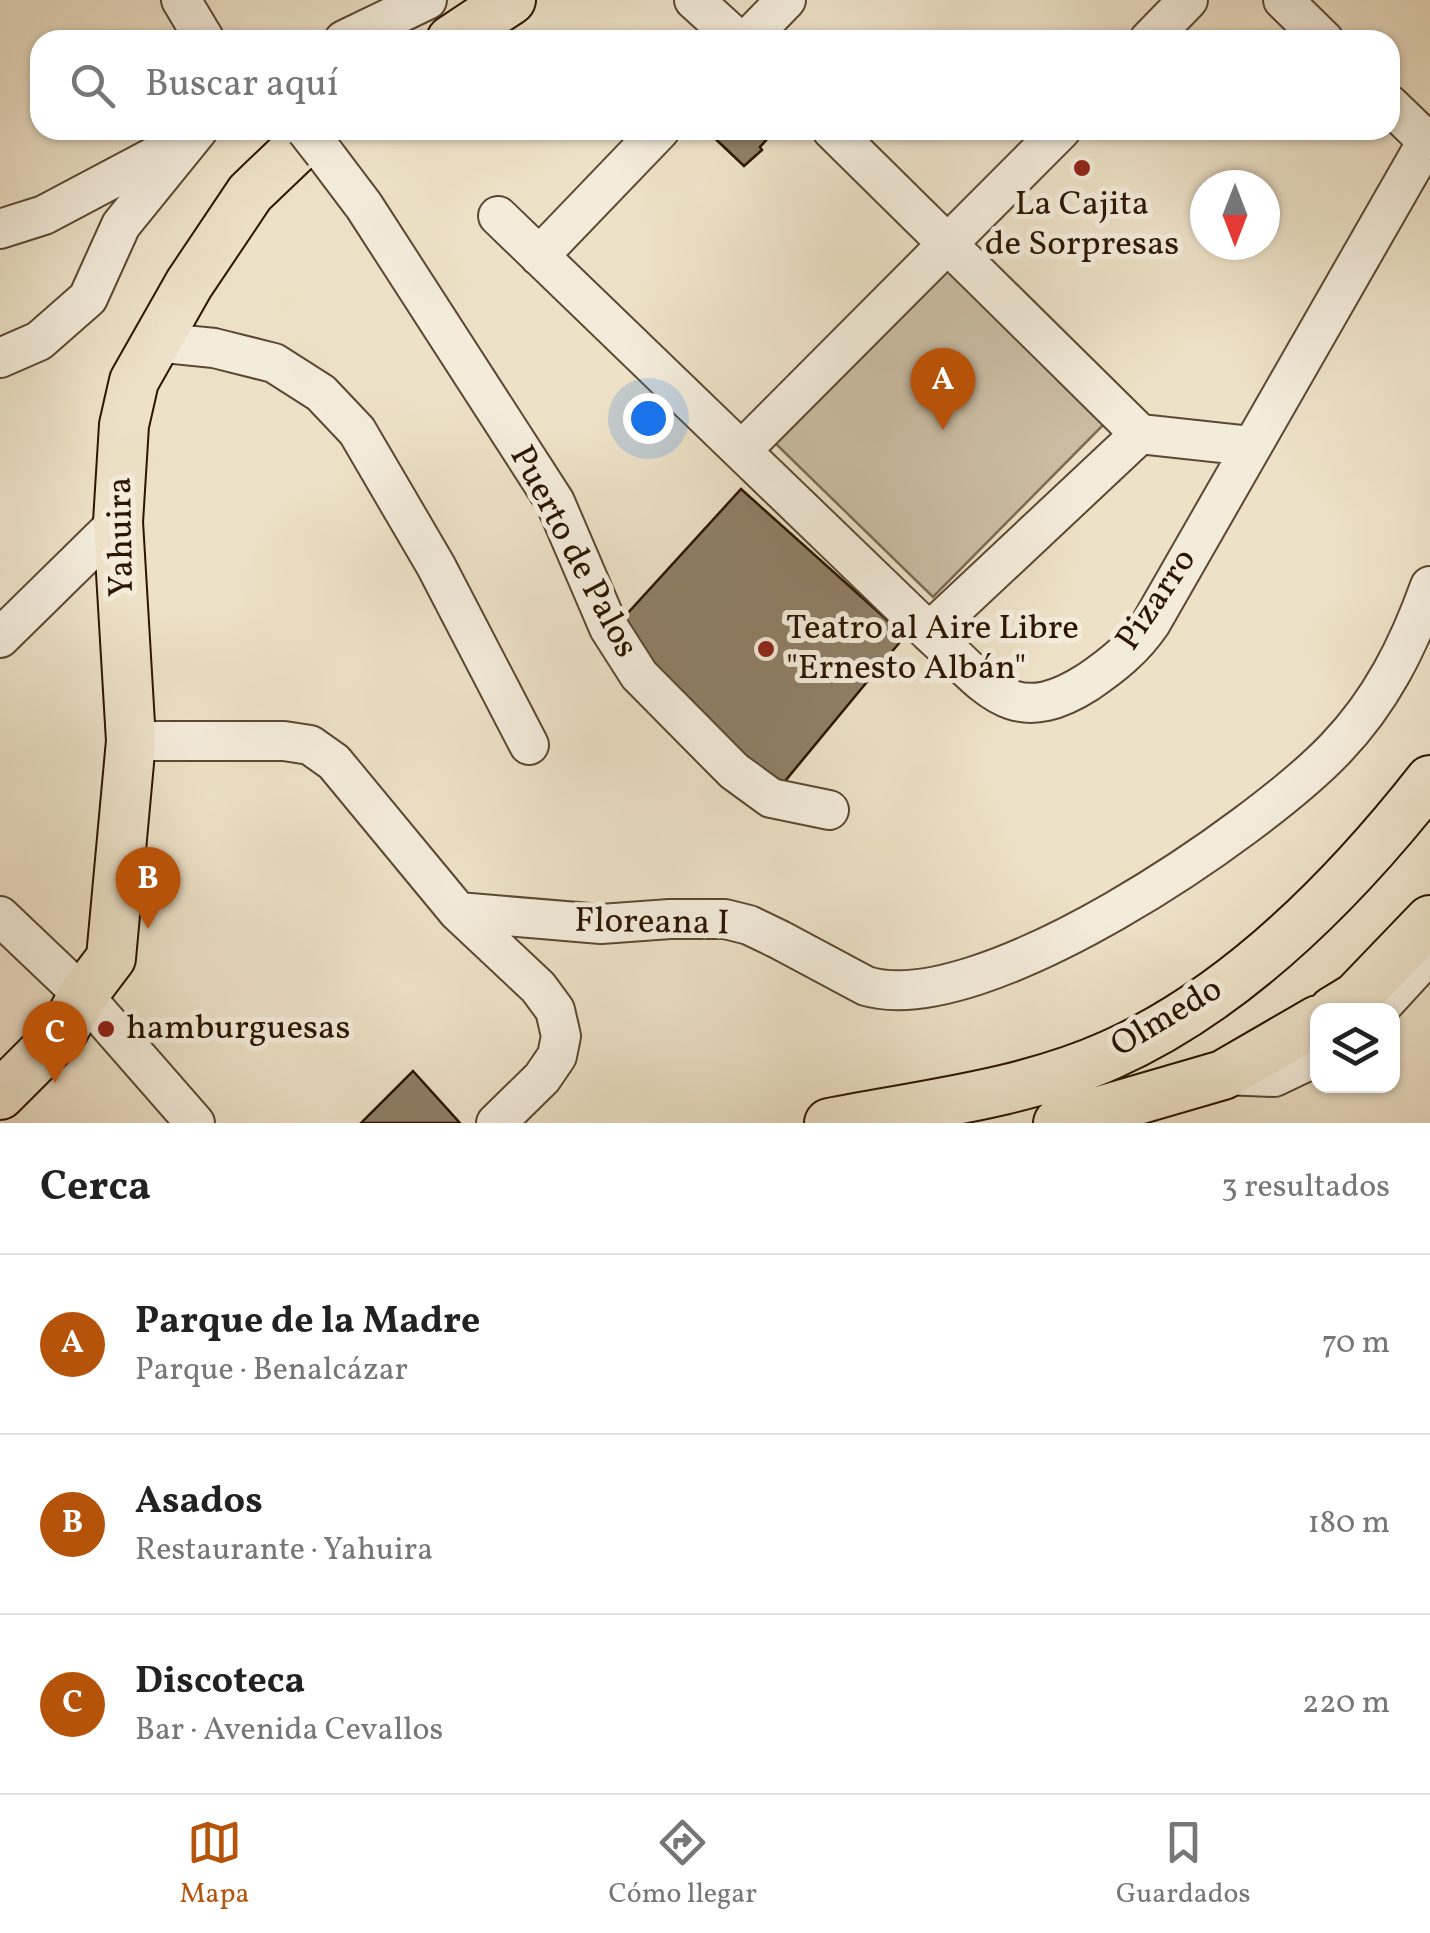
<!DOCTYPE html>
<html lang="es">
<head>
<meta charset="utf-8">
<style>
  :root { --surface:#fff; --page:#f2f2f2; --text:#222; --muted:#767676; --line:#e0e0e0; --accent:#b45309 }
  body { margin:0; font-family:Vollkorn,serif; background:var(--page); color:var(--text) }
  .controls { position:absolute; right:30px; bottom:30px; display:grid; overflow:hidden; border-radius:20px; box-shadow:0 2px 8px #0004 }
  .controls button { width:90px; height:90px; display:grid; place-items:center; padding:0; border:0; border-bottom:2px solid var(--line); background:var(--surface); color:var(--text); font:50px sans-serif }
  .compass { position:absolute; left:1190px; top:170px; width:90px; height:90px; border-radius:50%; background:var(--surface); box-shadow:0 2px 8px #0004; rotate:180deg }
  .you { position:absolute; left:648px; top:418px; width:35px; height:35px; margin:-25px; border:8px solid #fff; border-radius:50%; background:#1a73e8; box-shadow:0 0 0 15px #1a73e833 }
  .badge { display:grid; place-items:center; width:65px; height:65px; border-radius:50%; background:var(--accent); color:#fff; font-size:32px; font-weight:700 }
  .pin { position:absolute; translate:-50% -82px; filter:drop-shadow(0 2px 5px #0008) }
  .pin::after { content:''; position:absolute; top:52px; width:35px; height:30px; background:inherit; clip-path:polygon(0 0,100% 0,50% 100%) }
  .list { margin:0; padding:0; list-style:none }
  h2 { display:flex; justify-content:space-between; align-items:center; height:130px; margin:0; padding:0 40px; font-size:42px }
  h2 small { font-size:32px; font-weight:400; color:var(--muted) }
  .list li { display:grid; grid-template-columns:65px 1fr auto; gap:30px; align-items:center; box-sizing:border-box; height:180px; padding:0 40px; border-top:2px solid var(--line) }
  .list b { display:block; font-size:38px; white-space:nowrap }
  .list p { margin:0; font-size:32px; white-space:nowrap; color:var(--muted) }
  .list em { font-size:32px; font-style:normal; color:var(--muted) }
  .icon { flex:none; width:55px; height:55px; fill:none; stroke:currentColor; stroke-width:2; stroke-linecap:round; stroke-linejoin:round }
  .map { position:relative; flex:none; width:1430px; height:1123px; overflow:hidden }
  .search { position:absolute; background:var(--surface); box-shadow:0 2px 8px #0004; left:30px; right:30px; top:30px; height:110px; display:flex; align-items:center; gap:25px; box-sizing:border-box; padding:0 35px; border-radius:30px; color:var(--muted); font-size:38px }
  .sheet { height:670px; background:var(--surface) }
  nav { display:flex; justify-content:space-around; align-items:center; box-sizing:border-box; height:140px; border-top:2px solid var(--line); background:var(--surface); font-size:28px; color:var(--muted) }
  nav a { display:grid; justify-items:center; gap:5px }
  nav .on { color:var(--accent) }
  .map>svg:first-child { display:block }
  .green { fill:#ccbea5; stroke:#7c6a52; stroke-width:2.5 }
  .building { fill:#907f67; stroke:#2c1500; stroke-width:2.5 }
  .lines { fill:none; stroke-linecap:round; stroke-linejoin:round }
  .minor-casing { stroke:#5c4832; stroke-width:42 }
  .major-casing { stroke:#2c1500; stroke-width:52 }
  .minor { stroke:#f3ecdb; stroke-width:38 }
  .major { stroke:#ede1c7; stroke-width:48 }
  .minor-bridge-casing { stroke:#5c4832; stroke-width:42; stroke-linecap:butt }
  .minor-bridge { stroke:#f3ecdb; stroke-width:38 }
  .poi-dot { fill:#8f2418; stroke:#f3ecdb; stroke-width:4 }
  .labels { text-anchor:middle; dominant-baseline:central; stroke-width:10; stroke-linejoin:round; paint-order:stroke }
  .poi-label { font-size:35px; fill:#2c1500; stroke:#f3ecdb; text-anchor:start }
  .street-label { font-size:35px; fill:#2c1500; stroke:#f3ecdb }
</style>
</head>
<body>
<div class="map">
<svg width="1430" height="1123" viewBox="0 0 1430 1123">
  <rect width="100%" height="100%" fill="#ede1c7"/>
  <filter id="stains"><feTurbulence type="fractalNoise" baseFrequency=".002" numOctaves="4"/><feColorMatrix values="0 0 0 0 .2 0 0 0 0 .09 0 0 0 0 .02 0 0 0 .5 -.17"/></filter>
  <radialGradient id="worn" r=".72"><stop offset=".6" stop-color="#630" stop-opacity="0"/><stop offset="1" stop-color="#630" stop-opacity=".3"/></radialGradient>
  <path class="green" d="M953,262L1112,416L933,597L775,443Z"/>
  <path class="building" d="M706,130H760L768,138L760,147L762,150L744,166Z
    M741,489L905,636L776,792L616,626Z
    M413,1071L460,1123H361Z"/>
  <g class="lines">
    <g class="minor-casing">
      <path id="minor" d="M181,0L205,40
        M694,0L738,40
        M1283,0L1324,40
        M344,40L427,0
        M747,40L786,0
        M1149,40L1188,0
        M1390,105L1427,141
        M832,130L1140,434L1250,446
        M324,153L364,206L555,502L609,628L639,675L734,771L771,798L829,810
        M498,216L929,632C986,683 1010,732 1088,682C1113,665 1134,648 1151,623L1430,136
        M0,229L44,215L178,144
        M539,256L660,130
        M155,342L214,348L274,363L321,393L357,431L436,566L529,745
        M0,358L39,341L88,298L121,225L198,130
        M743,449L1061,130
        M929,632L1140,434
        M0,638L118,522
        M131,741H284L310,745L334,762L458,912L538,987L555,1010L561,1036L557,1056L542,1078L496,1123
        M458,912L601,924L670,919H725L749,925L780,940L866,986C981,1021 1258,830 1336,748C1381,701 1408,647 1430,586
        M0,916L83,995L195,1123
        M1377,1011L1430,953
        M1223,1075L1274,1077L1318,1056"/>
    </g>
    <g class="major-casing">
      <path id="major" d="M451,40L511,0
        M1333,1011L1356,997L1430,920
        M0,1095L63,1032L83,995L111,958L131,741L118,522L124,425L134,381L189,284L250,193L316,130
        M829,1123C921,1105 1023,1094 1110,1055C1236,999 1346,887 1430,780
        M1058,1123L1223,1075L1318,1020"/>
    </g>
    <use href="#minor" class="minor"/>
    <use href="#major" class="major"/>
    <g class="minor-bridge-casing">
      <path id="minor-bridge" d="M306,130L324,153"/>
    </g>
    <use href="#minor-bridge" class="minor-bridge"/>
  </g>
  <g class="poi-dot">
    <circle cx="1082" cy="168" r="10"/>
    <circle cx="766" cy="649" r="10"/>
    <circle cx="106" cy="1029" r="10"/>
  </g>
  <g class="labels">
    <g class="poi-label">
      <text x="1082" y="205" text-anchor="middle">La Cajita<tspan x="1082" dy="40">de Sorpresas</tspan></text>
      <text x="786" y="629">Teatro al Aire Libre<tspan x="786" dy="40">"Ernesto Albán"</tspan></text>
      <text x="126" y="1029">hamburguesas</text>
    </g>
    <g class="street-label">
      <text transform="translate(122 537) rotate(-91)">Yahuira</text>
      <text transform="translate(573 552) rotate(62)">Puerto de Palos</text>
      <text transform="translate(1157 600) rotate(-56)">Pizarro</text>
      <text transform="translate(652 923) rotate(1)">Floreana I</text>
      <text transform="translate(1167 1018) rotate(-31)">Olmedo</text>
    </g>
  </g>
  <rect width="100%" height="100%" filter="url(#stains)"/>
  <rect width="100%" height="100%" fill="url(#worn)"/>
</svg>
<div class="controls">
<button><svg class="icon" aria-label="layers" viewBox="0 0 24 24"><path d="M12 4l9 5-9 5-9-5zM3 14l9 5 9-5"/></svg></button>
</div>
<svg class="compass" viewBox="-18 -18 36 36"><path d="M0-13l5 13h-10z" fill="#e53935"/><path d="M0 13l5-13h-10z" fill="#767676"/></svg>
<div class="you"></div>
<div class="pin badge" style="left:943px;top:430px">A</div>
<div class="pin badge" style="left:148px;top:929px">B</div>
<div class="pin badge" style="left:55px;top:1083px">C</div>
<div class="search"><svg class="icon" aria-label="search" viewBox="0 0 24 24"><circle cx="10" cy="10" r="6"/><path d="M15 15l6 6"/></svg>Buscar aquí</div>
</div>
<section class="sheet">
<h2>Cerca<small>3 resultados</small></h2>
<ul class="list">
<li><span class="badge">A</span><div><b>Parque de la Madre</b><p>Parque · Benalcázar</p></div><em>70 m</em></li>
<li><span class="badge">B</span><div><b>Asados</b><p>Restaurante · Yahuira</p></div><em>180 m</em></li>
<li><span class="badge">C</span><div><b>Discoteca</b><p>Bar · Avenida Cevallos</p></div><em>220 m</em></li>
</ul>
</section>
<nav>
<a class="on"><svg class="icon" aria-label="map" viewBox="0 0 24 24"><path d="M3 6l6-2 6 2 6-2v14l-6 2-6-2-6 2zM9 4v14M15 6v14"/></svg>Mapa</a>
<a><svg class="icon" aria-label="directions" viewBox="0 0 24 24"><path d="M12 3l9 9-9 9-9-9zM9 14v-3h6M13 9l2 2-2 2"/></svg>Cómo llegar</a>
<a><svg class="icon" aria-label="saved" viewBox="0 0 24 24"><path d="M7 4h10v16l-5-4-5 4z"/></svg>Guardados</a>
</nav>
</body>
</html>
